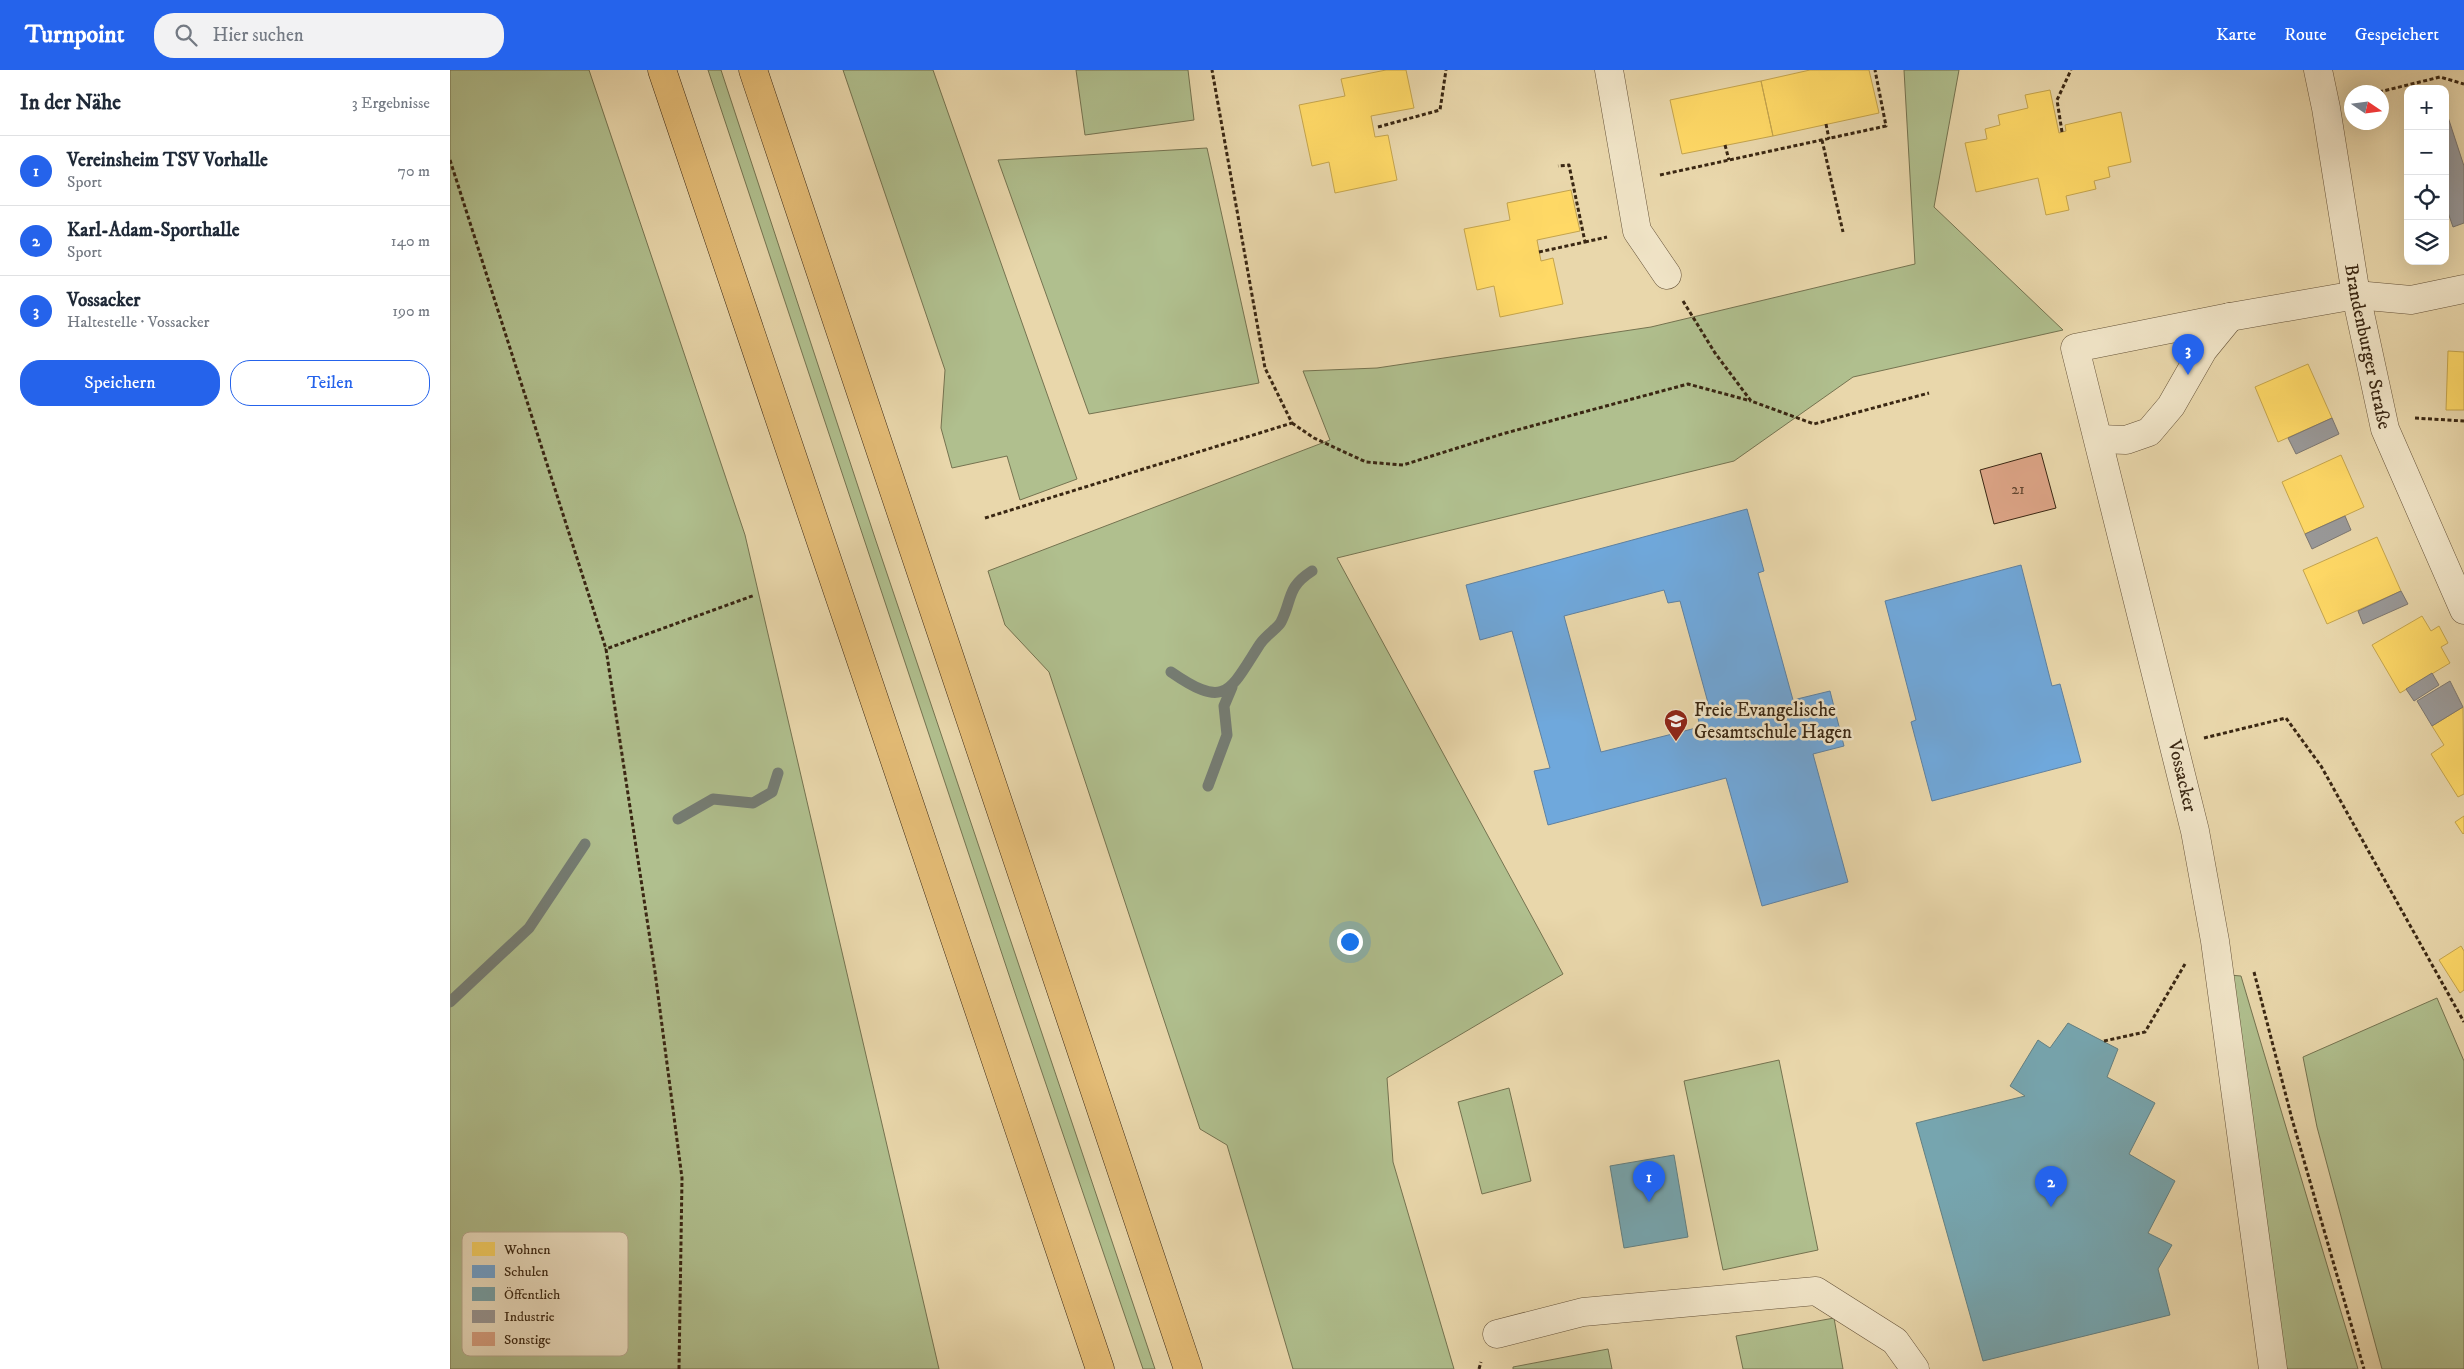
<!DOCTYPE html>
<html lang="de">
<head>
<meta charset="utf-8">
<style>
  :root { --surface:#fff; --page:#f2f2f3; --text:#1f2937; --muted:#747a83; --line:#e0e1e3; --accent:#2563eb }
  body { margin:0; font-family:"IM FELL DW Pica",serif; background:var(--page); color:var(--text) }
  .controls { position:absolute; right:15px; top:15px; display:grid; overflow:hidden; border-radius:10px; box-shadow:0 5px 20px #0002 }
  .controls button { width:45px; height:45px; display:grid; place-items:center; padding:0; border:0; border-bottom:1px solid var(--line); background:var(--surface); color:var(--text); font:25px sans-serif }
  .compass { position:absolute; left:1894px; top:15px; width:45px; height:45px; border-radius:50%; background:var(--surface); box-shadow:0 5px 20px #0002; rotate:103deg }
  .you { position:absolute; left:899px; top:871px; width:18px; height:18px; margin:-12px; border:4px solid #fff; border-radius:50%; background:#1a73e8; box-shadow:0 0 0 8px #1a73e833 }
  .badge { display:grid; place-items:center; width:32px; height:32px; border-radius:50%; background:var(--accent); color:#fff; font-size:16px; font-weight:700 }
  .pin { position:absolute; translate:-50% -41px; filter:drop-shadow(0 1px 2px #0008) }
  .pin::after { content:''; position:absolute; top:26px; width:18px; height:15px; background:inherit; clip-path:polygon(0 0,100% 0,50% 100%) }
  .list { margin:0; padding:0; list-style:none }
  h2 { display:flex; justify-content:space-between; align-items:center; height:65px; margin:0; padding:0 20px; font-size:21px }
  h2 small { font-size:16px; font-weight:400; color:var(--muted) }
  .list li { display:grid; grid-template-columns:32px 1fr auto; gap:15px; align-items:center; box-sizing:border-box; height:70px; padding:0 20px; border-top:1px solid var(--line) }
  .list b { display:block; font-size:19px; white-space:nowrap }
  .list p { margin:0; font-size:16px; white-space:nowrap; color:var(--muted) }
  .list em { font-size:16px; font-style:normal; color:var(--muted) }
  .actions { display:flex; gap:10px; padding:15px 20px }
  .actions a { flex:1; padding:11px 0; border:1px solid var(--accent); border-radius:20px; text-align:center; font-size:18px; color:var(--accent) }
  .actions .main { background:var(--accent); color:#fff }
  .icon { flex:none; width:28px; height:28px; fill:none; stroke:currentColor; stroke-width:2; stroke-linecap:round; stroke-linejoin:round }
  .map { position:relative; flex:none; width:2014px; height:1299px; overflow:hidden }
  header { display:flex; align-items:center; gap:30px; box-sizing:border-box; height:70px; padding:0 25px; background:var(--accent); color:#fff }
  header strong { font-size:24px }
  nav { display:flex; gap:28px; margin-inline-start:auto; font-size:18px }
  .search { width:350px; height:45px; background:var(--page); display:flex; align-items:center; gap:12px; box-sizing:border-box; padding:0 18px; border-radius:20px; color:var(--muted); font-size:19px }
  main { display:flex }
  aside { flex:1; background:var(--surface) }
  .map>svg:first-child { display:block }
  .green { fill:#b0bf8e; stroke:#757350 }
  .homes { fill:#ffd966; stroke:#c4a44d }
  .schools { fill:#6fa8dc; stroke:#5f81a0; fill-rule:evenodd }
  .public { fill:#76a5af; stroke:#647f80 }
  .industry { fill:#999; stroke:#7c7771 }
  .lines { fill:none; stroke-linecap:round; stroke-linejoin:round }
  .stream { stroke:#757d74; stroke-width:11 }
  .building { fill:#dba385; stroke:#3a2713 }
  .minor-casing { stroke:#665339; stroke-width:29 }
  .highway-casing { stroke:#3a2713; stroke-width:29 }
  .path { stroke:#3a2713; stroke-width:3; stroke-dasharray:4 2.5; stroke-linecap:butt }
  .minor { stroke:#f1e5c8; stroke-width:28 }
  .highway { stroke:#e4bc76; stroke-width:28 }
  .labels { text-anchor:middle; dominant-baseline:central; stroke-width:5; stroke-linejoin:round; paint-order:stroke }
  .number-label { font-size:16px; fill:#624630 }
  .street-label { font-size:19px; fill:#3a2713; stroke:#f1e5c8 }
  .poi-label { font-size:19px; fill:#3a2713; stroke:#f1e5c8; text-anchor:start }
  .key { fill:#f1e5c8; stroke:#baac92; stroke-width:1 }
  .key-label { font-size:14px; fill:#3a2713 }
</style>
</head>
<body>
<header>
<strong>Turnpoint</strong>
<div class="search"><svg class="icon" aria-label="search" viewBox="0 0 24 24"><circle cx="10" cy="10" r="6"/><path d="M15 15l6 6"/></svg>Hier suchen</div>
<nav><a>Karte</a><a>Route</a><a>Gespeichert</a></nav>
</header>
<main>
<aside>
<h2>In der Nähe<small>3 Ergebnisse</small></h2>
<ul class="list">
<li><span class="badge">1</span><div><b>Vereinsheim TSV Vorhalle</b><p>Sport</p></div><em>70 m</em></li>
<li><span class="badge">2</span><div><b>Karl-Adam-Sporthalle</b><p>Sport</p></div><em>140 m</em></li>
<li><span class="badge">3</span><div><b>Vossacker</b><p>Haltestelle · Vossacker</p></div><em>190 m</em></li>
</ul>
<div class="actions"><a class="main">Speichern</a><a>Teilen</a></div>
</aside>
<div class="map">
<svg width="2014" height="1299" viewBox="0 0 2014 1299">
  <rect width="100%" height="100%" fill="#e9d7ab"/>
  <filter id="stains"><feTurbulence type="fractalNoise" baseFrequency=".004" numOctaves="4"/><feColorMatrix values="0 0 0 0 .2 0 0 0 0 .09 0 0 0 0 .02 0 0 0 .5 -.17"/></filter>
  <radialGradient id="worn" r=".72"><stop offset=".6" stop-color="#630" stop-opacity="0"/><stop offset="1" stop-color="#630" stop-opacity=".3"/></radialGradient>
  <path class="green" d="M0,0H139L295,465L489,1299H0Z
    M258,0H271L425,468L705,1299H693L567,929Z
    M393,0H483L627,409L570,430L557,386L502,398L491,358L495,300Z
    M626,0H738L744,50L635,65Z
    M1454,0H1509L1484,137L1613,260L1403,307L1284,391L887,488L1113,904L937,1008L943,1092L1004,1299H843L777,1075L750,1059L599,602L555,555L538,501L880,370L853,301L927,298L1201,257L1465,194Z
    M757,78L809,313L639,344L548,90Z
    M1779,905L1791,906L1908,1299H1829Z
    M1987,928L2014,991V1299H1932L1867,1057L1853,987Z
    M1329,990L1368,1180L1273,1200L1234,1011Z
    M1059,1018L1081,1111L1032,1124L1008,1032Z
    M1384,1248L1393,1299H1293L1286,1266Z
    M1158,1279L1162,1299H1063V1297Z"/>
  <path class="homes" d="M936,0H956L964,38L921,46L925,67L938,65L947,110L885,123L879,92L862,96L849,35L895,26L891,9Z
    M1360,0H1419L1429,43L1323,66L1311,11Z
    M1311,11L1323,66L1232,84L1220,30Z
    M1600,20L1609,63L1616,61L1615,55L1671,42L1681,92L1658,97L1660,107L1644,111L1646,119L1616,126L1619,140L1596,145L1588,108L1526,122L1515,73L1537,69L1535,59L1550,55L1548,45L1578,38L1575,25Z
    M1121,120L1130,161L1087,170L1091,191L1103,188L1113,234L1050,247L1044,216L1027,220L1014,159L1060,150L1057,133Z
    M1998,281L2014,282V340H1996Z
    M1858,294L1882,348L1828,372L1805,317Z
    M1891,385L1914,437L1855,464L1832,412Z
    M1927,467L1951,521L1877,554L1853,500Z
    M1972,546L1981,561L1989,556L1998,573L1991,577L2000,593L1950,623L1922,575Z
    M2013,637L2014,724L2008,727L1981,684L1994,675L1982,656Z
    M2014,746V763L2013,764L2005,752Z
    M2011,876L2014,881V920L2010,923L1989,890Z"/>
  <path class="schools" d="M1297,439L1314,501L1308,503L1343,630L1380,621L1394,676L1363,684L1398,812L1312,836L1276,708L1098,755L1084,701L1100,698L1062,561L1030,570L1016,515ZM1214,520L1218,533L1230,531L1260,640L1247,643L1250,657L1151,682L1114,546Z
    M1571,495L1602,616L1610,614L1631,692L1482,731L1461,652L1466,650L1435,531Z"/>
  <path class="public" d="M1618,953L1668,979L1657,1007L1705,1033L1679,1084L1725,1111L1698,1163L1722,1175L1708,1199L1720,1245L1533,1291L1466,1053L1575,1026L1560,1016L1588,970L1600,978Z
    M1224,1085L1238,1167L1174,1178L1160,1096Z"/>
  <path class="industry" d="M1995,38L2014,96V153L2003,157L1995,134Z
    M1882,348L1889,364L1846,384L1838,368Z
    M1895,446L1901,460L1862,479L1855,464Z
    M1951,521L1958,534L1913,554L1908,541Z
    M1982,603L1989,615L1964,631L1956,619Z
    M2000,611L2013,637L1982,656L1967,631Z"/>
  <g class="lines">
    <path class="stream" d="M721,602C776,640 779,622 810,574C816,565 828,558 831,552C843,528 836,518 862,501
      M758,716L777,665L774,636L782,617
      M228,749L263,729L303,733L322,722L328,703
      M0,932L79,858L135,774"/>
  </g>
  <path class="building" d="M1591,383L1606,438L1544,454L1530,400Z"/>
  <g class="lines">
    <g class="minor-casing">
      <g id="minor">
        <path d="M1159,0L1187,161L1217,205"/>
        <path id="s1" d="M1868,0L1876,38L1906,225L1935,359L2014,540"/>
        <path d="M1649,369L1676,370L1699,362L1721,336L1753,280L1780,247"/>
        <path d="M1047,1264L1133,1242L1366,1221L1445,1271L1465,1299"/>
        <path d="M1823,1299L1765,871L1745,761L1625,278L1780,247L1906,225L1961,230L2014,219"/>
      </g>
    </g>
    <g class="highway-casing">
      <path id="highway" d="M212,0L650,1299
        M303,0L738,1299"/>
    </g>
    <path class="path" d="M1929,22L1990,7L2014,14
      M1376,54L1379,69
      M928,57L990,40L996,0
      M1612,62L1607,30L1621,0
      M1372,70L1393,162
      M1275,75L1279,90
      M0,90L156,579
      M1210,105L1436,56L1425,0
      M1135,172L1157,167
      M1089,182L1135,172L1119,95L1108,96
      M1233,231L1265,283L1301,331L1364,354L1479,323
      M1965,348L2014,351
      M842,353L864,368L916,392L953,395L1052,364L1238,314L1301,331
      M535,448L842,353L815,298L762,0
      M1754,668L1836,648L1871,696L2014,952
      M1804,902L1842,1049L1914,1299
      M1654,971L1695,962L1735,894
      M229,1299L232,1108L205,902L156,579L305,525
      M1029,1299L1031,1292"/>
    <use href="#minor" class="minor"/>
    <use href="#highway" class="highway"/>
  </g>
  <defs>
    <g id="school-pin" transform="scale(1.25)"><path d="M0 17L-7.5 6A9.5 9.5 0 1 1 7.5 6Z" fill="#8f2418" stroke="#f1e5c8"/><path d="M0-5L7-2L0 1L-7-2ZM-4 1L0 2.5L4 1V4Q0 6-4 4Z" fill="#fff"/></g>
  </defs>
  <g fill-rule="evenodd">
    <use href="#school-pin" x="1226" y="651"/>
  </g>
  <g class="labels">
    <g class="number-label">
      <text x="1568" y="419">21</text>
    </g>
    <g class="street-label">
      <text stroke="none"><textPath href="#s1" startOffset="281">Brandenburger Straße</textPath></text>
      <text transform="translate(1732 706) rotate(77)">Vossacker</text>
    </g>
    <g class="poi-label">
      <text x="1244" y="640">Freie Evangelische<tspan x="1244" dy="22">Gesamtschule Hagen</tspan></text>
    </g>
  </g>
  <rect x="12" y="1162" width="166" height="124" rx="8" class="key"/>
  <rect x="22" y="1172" width="23" height="14" fill="#ffd966"/>
  <rect x="22" y="1195" width="23" height="13" fill="#6fa8dc"/>
  <rect x="22" y="1217" width="23" height="14" fill="#76a5af"/>
  <rect x="22" y="1240" width="23" height="13" fill="#999"/>
  <rect x="22" y="1262" width="23" height="14" fill="#dba385"/>
  <g class="key-label">
    <text x="54" y="1184">Wohnen</text>
    <text x="54" y="1206">Schulen</text>
    <text x="54" y="1229">Öffentlich</text>
    <text x="54" y="1251">Industrie</text>
    <text x="54" y="1274">Sonstige</text>
  </g>
  <rect width="100%" height="100%" filter="url(#stains)"/>
  <rect width="100%" height="100%" fill="url(#worn)"/>
</svg>
<div class="controls">
<button>+</button>
<button>−</button>
<button><svg class="icon" aria-label="locate" viewBox="0 0 24 24"><circle cx="12" cy="12" r="6"/><path d="M12 2v4M12 18v4M2 12h4M18 12h4"/></svg></button>
<button><svg class="icon" aria-label="layers" viewBox="0 0 24 24"><path d="M12 4l9 5-9 5-9-5zM3 14l9 5 9-5"/></svg></button>
</div>
<svg class="compass" viewBox="-18 -18 36 36"><path d="M0-13l5 13h-10z" fill="#e53935"/><path d="M0 13l5-13h-10z" fill="#747a83"/></svg>
<div class="you"></div>
<div class="pin badge" style="left:1199px;top:1132px">1</div>
<div class="pin badge" style="left:1601px;top:1137px">2</div>
<div class="pin badge" style="left:1738px;top:305px">3</div>
</div>
</main>
</body>
</html>
